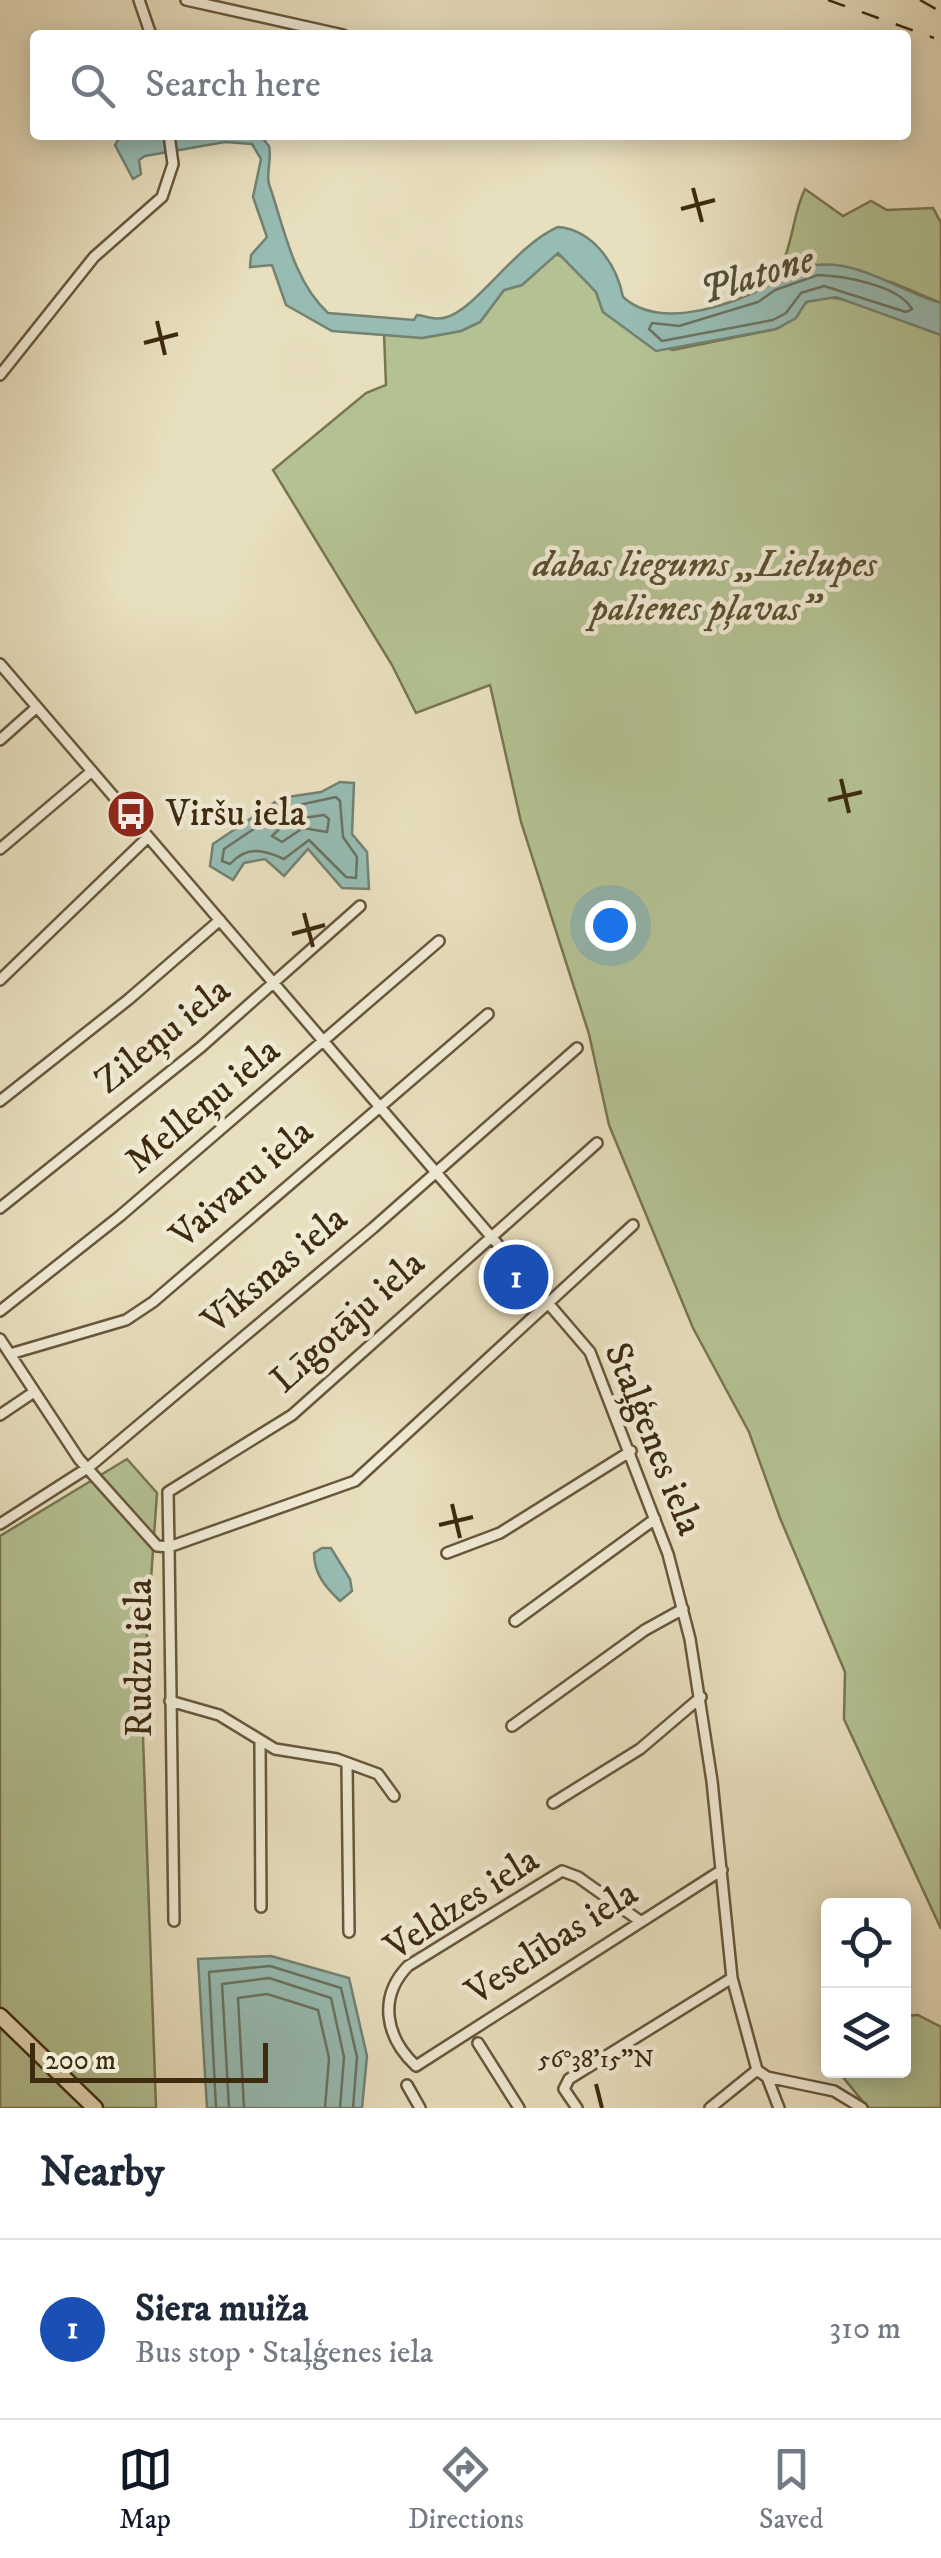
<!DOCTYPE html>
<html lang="en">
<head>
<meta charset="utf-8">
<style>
  :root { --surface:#fff; --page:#f2f2f3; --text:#1f2937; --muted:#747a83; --line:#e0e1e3; --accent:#111827 }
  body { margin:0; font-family:"IM FELL DW Pica",serif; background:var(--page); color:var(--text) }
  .controls { position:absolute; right:30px; bottom:30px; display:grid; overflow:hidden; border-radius:10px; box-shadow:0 5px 25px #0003 }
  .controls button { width:90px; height:90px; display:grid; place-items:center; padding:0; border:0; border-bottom:2px solid var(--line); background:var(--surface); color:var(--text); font:50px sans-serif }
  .scale { position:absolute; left:30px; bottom:25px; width:238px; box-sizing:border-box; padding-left:10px; border:5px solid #3d2a0f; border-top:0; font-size:28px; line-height:35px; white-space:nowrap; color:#3d2a0f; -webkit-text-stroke:8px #f0ead5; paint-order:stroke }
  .you { position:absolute; left:610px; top:925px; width:35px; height:35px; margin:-25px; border:8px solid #fff; border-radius:50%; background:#1a73e8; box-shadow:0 0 0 15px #1a73e833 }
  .badge { display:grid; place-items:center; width:65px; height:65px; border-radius:50%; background:var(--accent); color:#fff; font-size:32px; font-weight:700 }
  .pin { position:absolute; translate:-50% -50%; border:5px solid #fff; box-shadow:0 2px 10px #0006 }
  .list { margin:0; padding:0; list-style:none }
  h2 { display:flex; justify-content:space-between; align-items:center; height:130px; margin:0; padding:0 40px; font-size:42px }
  h2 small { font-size:32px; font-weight:400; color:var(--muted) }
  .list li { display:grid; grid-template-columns:65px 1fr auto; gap:30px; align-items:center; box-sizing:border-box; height:180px; padding:0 40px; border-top:2px solid var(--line) }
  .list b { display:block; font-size:38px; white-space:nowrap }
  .list p { margin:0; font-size:32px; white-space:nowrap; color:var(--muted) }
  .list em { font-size:32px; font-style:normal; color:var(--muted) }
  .icon { flex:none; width:55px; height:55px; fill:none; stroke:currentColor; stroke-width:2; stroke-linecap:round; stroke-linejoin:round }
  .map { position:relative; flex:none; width:941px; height:2108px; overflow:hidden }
  .search { position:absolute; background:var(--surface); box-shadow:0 5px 25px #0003; left:30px; right:30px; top:30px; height:110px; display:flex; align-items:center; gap:25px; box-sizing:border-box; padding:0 35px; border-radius:10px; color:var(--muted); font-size:38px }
  .sheet { height:310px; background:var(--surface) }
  nav { display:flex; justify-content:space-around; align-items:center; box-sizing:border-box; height:140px; border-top:2px solid var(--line); background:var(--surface); font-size:28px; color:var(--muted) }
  nav a { display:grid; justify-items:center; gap:5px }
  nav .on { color:var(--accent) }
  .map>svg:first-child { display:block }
  .green { fill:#b4c293; stroke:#787651; stroke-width:2.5 }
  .water { fill:#97bcb3; stroke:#738271; stroke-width:2.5 }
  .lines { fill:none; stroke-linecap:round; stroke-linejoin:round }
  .shore { stroke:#6a7361; stroke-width:2.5 }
  .minor-casing { stroke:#68573b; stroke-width:14 }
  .highway-casing { stroke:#3d2a0f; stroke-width:19 }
  .minor { stroke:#f0ead5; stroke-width:9 }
  .highway { stroke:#e8dfbe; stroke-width:14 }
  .rail { stroke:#3d2a0f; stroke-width:2.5; stroke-dasharray:18 18; stroke-linecap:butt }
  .ticks { fill:none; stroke:#3d2a0f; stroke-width:4 }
  .labels { text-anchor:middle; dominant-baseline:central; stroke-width:9; stroke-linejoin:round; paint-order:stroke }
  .park-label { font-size:38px; font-style:italic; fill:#5b5030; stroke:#f0ead5 }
  .poi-label { font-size:38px; fill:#3d2a0f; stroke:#f0ead5; text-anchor:start }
  .street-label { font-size:38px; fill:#3d2a0f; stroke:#f0ead5 }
  .water-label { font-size:40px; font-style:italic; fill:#544e38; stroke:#f0ead5 }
  .ticks-label { font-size:25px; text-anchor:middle; fill:#3d2a0f; stroke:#f0ead5; stroke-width:9; stroke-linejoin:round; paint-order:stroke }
</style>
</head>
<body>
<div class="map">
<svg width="941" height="2108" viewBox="0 0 941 2108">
  <rect width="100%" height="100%" fill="#e8dfbe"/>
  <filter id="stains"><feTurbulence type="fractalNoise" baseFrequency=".002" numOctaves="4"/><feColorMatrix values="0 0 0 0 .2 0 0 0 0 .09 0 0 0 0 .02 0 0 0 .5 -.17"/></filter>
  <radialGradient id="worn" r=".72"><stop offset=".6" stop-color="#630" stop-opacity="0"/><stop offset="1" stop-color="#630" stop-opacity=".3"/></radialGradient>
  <path class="green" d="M805,189L843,216L871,201L887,210L933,208L941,223V303L891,282L794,271L769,282C794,258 790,219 805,189Z
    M555,254L566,258L596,292L603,312L647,342L673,350L776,329C792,323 797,306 812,299C837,288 913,326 941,335V1929L844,1719L845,1672L780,1518L749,1432L693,1328L609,1125L589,1034L521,822L490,685L416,713L392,665L273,470L366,393L386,385L384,333L422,338L461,331L480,322L504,290L522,285Z
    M127,1459L157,1493L142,1708L156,2108H0V1536Z
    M918,2015L941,2027V2108H868L838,2071L904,2070V2016Z"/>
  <path class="water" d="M121,135L154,139L260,135L269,146C272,158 266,174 269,184C284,227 293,281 328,313L414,320L417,315C427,316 436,321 447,317C477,308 516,245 558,227C594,230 617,266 623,297C656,327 715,310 753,293C774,284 792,268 816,265C861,260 900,292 941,303V335L836,297L806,302L796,318L776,329L656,351L603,312L596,292L558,253L522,285L504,290L480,322L461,331L422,338L332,331L286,305L272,265L250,267L251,255L267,237L253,197L261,159L252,144L225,142L145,156L139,160L141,174L133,179L115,145Z
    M340,782L354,783L352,834L367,852L369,889L342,888L308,849L284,876L265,859L244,863L233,880L210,866L213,844L281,798L321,792Z
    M322,1548H331L350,1579L352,1591L340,1601C324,1586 314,1573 314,1553Z
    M271,1956L349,1978L367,2056L362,2108H207L198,1959Z"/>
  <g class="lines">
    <path class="shore" d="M818,275C844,276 898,285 912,309L906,312L824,286L801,293L786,313L773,320L662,341L649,329L652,323L679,326L758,302L775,290Z
      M336,797L340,801L343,837L357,857L356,878L346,877L309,840L284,859C264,850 247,845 230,864L222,861L224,849L285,808Z
      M324,815L329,819L327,832L303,828L282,842L272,836L289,820Z
      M216,2108L209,1972L270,1966L341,1988L357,2057L353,2108
      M229,2108L222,1984L269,1978L331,1998L344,2057L340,2108
      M244,2108L238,1998L267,1994L318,2010L329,2058L325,2108"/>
    <g class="minor-casing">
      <path id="minor" d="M139,0L151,35
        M186,0L343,35
        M0,375L94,257L162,197L173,164L169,135
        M0,664L590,1352L668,1554L690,1639L712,1781L732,1978L757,2070L767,2077L779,2108
        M0,740L37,707
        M0,849L92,771
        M0,980L147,838
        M0,1101L129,999L220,920
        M597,1143L292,1415L168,1492L169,1547L355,1481L633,1225
        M0,1208L201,1047L360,906
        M0,1311L120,1216L439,941
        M0,1339L79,1459L157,1546L169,1547L174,1921
        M10,1354L126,1320L153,1302L488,1014
        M0,1415L34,1392
        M0,1524L89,1467L373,1228L577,1048
        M447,1553L500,1533L631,1451
        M515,1621L655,1519
        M170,1701L219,1715L275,1749L337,1759L378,1774L394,1796
        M512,1726L645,1630L683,1609
        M260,1743L261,1907
        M347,1764L349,1932
        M553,1803L640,1749L701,1697
        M640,1921L578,1877L562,1871L408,1966C378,1997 385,2037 416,2066L722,1870
        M478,2043L519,2108
        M767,2077L834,2091L862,2108
        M407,2085L420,2108
        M577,2108L564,2089L569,2079L732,1978
        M710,2108L757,2070"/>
    </g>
    <g class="highway-casing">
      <path id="highway" d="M0,2016L95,2108"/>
    </g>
    <use href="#minor" class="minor"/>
    <use href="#highway" class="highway"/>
    <path class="rail" d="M828,0L934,38
      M920,0L941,12"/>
  </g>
  <path class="ticks" d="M693,188L702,222M681,209L715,200M157,321L165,355M144,343L178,334M841,779L849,813M828,800L862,792M304,913L313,947M292,934L325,925M452,1504L460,1538M439,1525L473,1517M596,2084L602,2108"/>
  <defs>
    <g id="bus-disc" transform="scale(2.5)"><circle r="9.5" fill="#8f2418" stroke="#f0ead5"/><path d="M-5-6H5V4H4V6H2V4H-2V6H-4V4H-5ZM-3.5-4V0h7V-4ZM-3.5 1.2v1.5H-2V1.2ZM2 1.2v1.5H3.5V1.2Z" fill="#fff"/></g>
  </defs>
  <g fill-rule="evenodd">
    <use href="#bus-disc" x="131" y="814"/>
  </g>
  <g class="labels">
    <g class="park-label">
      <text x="705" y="565">dabas liegums „Lielupes<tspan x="705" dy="44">palienes pļavas”</tspan></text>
    </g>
    <g class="poi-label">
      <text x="166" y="814">Viršu iela</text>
    </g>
    <g class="street-label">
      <text transform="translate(163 1036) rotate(-39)">Zileņu iela</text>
      <text transform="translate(203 1106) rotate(-40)">Melleņu iela</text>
      <text transform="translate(242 1184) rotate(-41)">Vaivaru iela</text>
      <text transform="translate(275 1270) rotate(-40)">Vīksnas iela</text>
      <text transform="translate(348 1322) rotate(-42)">Līgotāju iela</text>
      <text transform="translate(653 1439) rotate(68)">Staļģenes iela</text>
      <text transform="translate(140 1658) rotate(-90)">Rudzu iela</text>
      <text transform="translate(462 1904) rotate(-33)">Veldzes iela</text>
      <text transform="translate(552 1943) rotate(-33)">Veselības iela</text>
    </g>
    <g class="water-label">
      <text transform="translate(757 276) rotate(-17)">Platone</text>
    </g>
  </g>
  <g class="ticks-label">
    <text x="596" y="2067">56°38'15"N</text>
  </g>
  <rect width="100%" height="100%" filter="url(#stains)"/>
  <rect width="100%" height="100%" fill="url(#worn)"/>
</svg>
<div class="controls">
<button><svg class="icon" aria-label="locate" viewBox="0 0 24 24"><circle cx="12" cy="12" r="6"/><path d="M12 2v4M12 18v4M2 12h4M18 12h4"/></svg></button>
<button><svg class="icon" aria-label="layers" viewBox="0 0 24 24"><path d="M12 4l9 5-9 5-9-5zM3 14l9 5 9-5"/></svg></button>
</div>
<div class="scale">200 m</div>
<div class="you"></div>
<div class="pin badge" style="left:516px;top:1277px;background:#1a4fb4">1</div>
<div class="search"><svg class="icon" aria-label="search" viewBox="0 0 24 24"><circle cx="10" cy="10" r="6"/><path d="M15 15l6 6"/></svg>Search here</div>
</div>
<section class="sheet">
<h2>Nearby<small></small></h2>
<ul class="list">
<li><span class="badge" style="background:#1a4fb4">1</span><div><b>Siera muiža</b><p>Bus stop · Staļģenes iela</p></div><em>310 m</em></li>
</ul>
</section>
<nav>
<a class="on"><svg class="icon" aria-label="map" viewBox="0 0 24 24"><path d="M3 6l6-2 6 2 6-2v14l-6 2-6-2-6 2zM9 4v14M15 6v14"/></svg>Map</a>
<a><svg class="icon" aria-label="directions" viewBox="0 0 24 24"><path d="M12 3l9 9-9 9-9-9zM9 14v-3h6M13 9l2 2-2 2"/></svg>Directions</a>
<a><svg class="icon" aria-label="saved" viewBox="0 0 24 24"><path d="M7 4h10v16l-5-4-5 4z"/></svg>Saved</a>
</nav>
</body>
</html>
